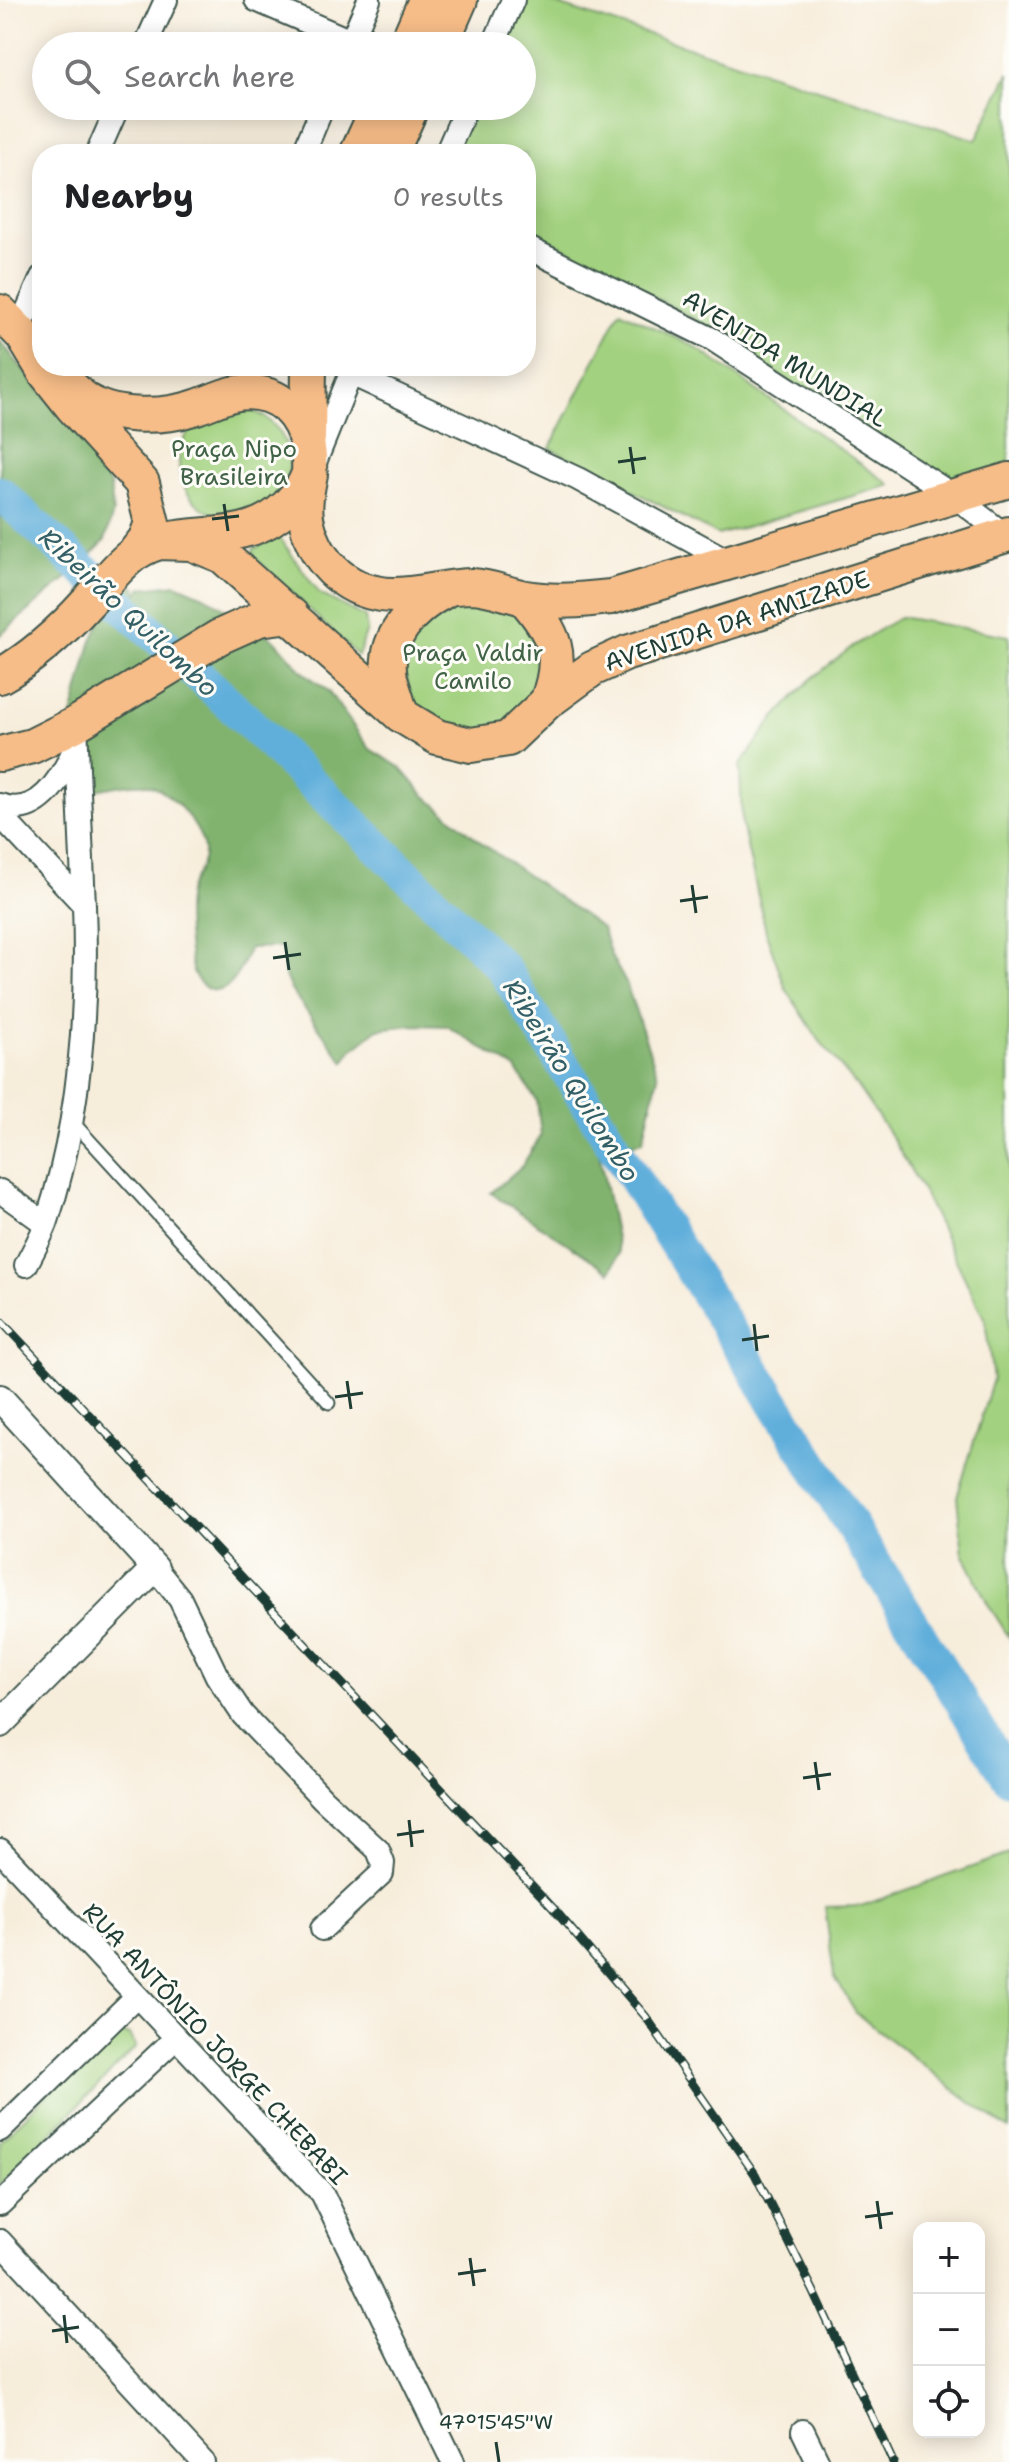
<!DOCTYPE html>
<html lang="en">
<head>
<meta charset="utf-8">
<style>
  :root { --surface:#fff; --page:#f2f2f2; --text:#202124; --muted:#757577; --line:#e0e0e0 }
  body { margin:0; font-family:"Shantell Sans",sans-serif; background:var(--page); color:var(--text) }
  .controls { position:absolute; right:24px; bottom:24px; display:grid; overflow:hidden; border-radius:16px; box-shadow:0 4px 20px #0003 }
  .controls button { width:72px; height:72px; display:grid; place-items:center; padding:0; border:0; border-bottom:2px solid var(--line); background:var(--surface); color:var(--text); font:40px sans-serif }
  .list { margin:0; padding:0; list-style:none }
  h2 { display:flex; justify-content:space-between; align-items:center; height:104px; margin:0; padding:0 32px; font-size:34px }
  h2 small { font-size:26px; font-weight:400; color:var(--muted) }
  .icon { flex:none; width:44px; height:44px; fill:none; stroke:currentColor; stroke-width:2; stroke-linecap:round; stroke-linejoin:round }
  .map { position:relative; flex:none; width:1009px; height:2462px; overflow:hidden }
  .search { position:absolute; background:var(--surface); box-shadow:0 4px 20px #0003; left:32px; top:32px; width:504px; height:88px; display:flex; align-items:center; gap:20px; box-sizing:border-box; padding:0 28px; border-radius:44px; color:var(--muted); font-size:30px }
  .panel { position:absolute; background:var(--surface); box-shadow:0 4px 20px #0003; left:32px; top:144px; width:504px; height:232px; border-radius:32px }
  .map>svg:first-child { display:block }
  .green { fill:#a2d17f; stroke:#60875a; stroke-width:2 }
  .forest { fill:#81b36e; stroke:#507851; stroke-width:2 }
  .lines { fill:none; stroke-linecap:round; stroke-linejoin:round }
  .river { stroke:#61afdb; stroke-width:34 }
  .service-casing { stroke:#3f574d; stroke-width:15 }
  .minor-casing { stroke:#3f574d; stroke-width:26 }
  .tertiary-casing { stroke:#3f574d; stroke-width:30 }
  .primary-casing { stroke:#3f574d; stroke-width:38 }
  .service { stroke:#fff; stroke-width:11 }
  .minor { stroke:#fff; stroke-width:22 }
  .tertiary { stroke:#fff; stroke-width:26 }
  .primary { stroke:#f7bd88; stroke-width:34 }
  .rail-casing { stroke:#1f3d34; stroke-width:9 }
  .rail { stroke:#fdfcf7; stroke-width:6; stroke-dasharray:18; stroke-linecap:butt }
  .ticks { fill:none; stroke:#1f3d34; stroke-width:3 }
  .labels { text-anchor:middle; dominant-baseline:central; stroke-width:6; stroke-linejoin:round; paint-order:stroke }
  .street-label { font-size:24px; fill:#1f3d34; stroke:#fdfcf7 }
  .park-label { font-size:24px; fill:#406247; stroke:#fdfcf7 }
  .water-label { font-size:26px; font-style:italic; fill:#335f66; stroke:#fdfcf7 }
  .ticks-label { font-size:20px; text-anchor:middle; fill:#1f3d34; stroke:#fdfcf7; stroke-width:6; stroke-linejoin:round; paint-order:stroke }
</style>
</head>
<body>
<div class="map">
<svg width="1009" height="2462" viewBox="0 0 1009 2462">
  <rect width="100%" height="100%" fill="#fdfcf7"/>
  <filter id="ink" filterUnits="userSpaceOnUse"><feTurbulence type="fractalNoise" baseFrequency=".0125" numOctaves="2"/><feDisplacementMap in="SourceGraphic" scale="16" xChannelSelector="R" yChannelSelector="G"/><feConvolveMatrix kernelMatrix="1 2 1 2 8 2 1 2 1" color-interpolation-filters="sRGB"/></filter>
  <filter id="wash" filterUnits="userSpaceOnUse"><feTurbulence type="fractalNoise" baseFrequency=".006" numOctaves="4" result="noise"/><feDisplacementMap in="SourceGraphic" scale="32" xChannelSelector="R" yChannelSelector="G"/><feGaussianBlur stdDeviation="1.8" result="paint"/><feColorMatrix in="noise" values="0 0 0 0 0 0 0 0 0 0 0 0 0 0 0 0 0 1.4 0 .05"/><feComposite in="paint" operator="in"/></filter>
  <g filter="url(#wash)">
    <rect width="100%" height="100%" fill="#f7eddb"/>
    <path class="green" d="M524,0H543L976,140L1009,73V470L943,490L707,326L526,227V154H449L472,106H522V46H502Z
      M620,311L694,346L891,485L718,535L550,448Z
      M179 463a55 55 0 1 1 110 0a55 55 0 1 1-110 0Z
      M279,537L320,594L365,617L367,630L358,656L254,557L253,549Z
      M477,597L518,613L542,650L538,695L504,730L457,735L416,710L402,664L407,642L435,608Z
      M900,617L1009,636V1637L988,1604L963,1554L957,1497L993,1379L985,1320L919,1184L889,1133L856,1085L819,1040L786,989L767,936L742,824L740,766L772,721L810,680L853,646Z
      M1009,1854V2129L970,2102L856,2013L834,1976L825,1907L861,1906Z
      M111,2031L129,2035L136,2047L0,2185V2141Z"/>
    <path class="forest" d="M0,341L96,458L110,485L113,513L105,540L86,561L0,635Z
      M176,584L206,597L275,640L302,671L328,691L370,749L401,768L423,794L483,844L602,928L611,956L626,983L658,1076L643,1141L599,1153L619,1253L610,1272L491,1193L522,1166L541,1135L537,1101L516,1069L447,1026L412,1025L378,1029L352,1050L344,1062L291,990L285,976L282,947L249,948C243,964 230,1001 206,988C199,983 194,977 192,969C188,950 183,907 189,889C194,875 205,866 204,850C202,826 168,787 144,784C130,782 104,789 89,791L66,739L91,643L101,620L128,587H135L138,593L142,588Z"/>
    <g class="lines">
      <path class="river" d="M0,493L233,707L502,967L1009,1778"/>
    </g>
  </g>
  <g filter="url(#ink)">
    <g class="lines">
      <g class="service-casing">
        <path id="service" d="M73,1122L329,1403"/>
      </g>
      <g class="minor-casing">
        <path id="minor" d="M256,0L351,41
          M145,46L166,0
          M349,46L369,0
          M493,46L513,0
          M97,154L118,106
          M303,154L323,106
          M446,154L467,106
          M526,247L712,339L954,496L1009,538
          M18,331L42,277
          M351,374L578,479L730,562
          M315,462L354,366
          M0,805C38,819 61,779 74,750
          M0,815L84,905L76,724
          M0,1191L46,1224
          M26,1265C33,1251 42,1236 47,1221C80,1120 88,1011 84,905
          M155,1568L180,1599L217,1676L243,1715L323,1799L378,1850L383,1863L382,1873L322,1929
          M0,1850L322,2193L453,2462
          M0,2130L136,1997
          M0,2204L176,2038
          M0,2241L203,2462
          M803,2431L818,2462"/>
      </g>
      <g class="tertiary-casing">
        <path id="tertiary" d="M0,1398L155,1568L0,1724"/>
      </g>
      <g class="primary-casing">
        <path id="primary" d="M406,46L426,0
          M440,46L460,0
          M357,154L379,106
          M390,154L412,106
          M0,312L42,355
          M25,339L45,372L72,406L142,483L152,523L146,539L134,554
          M308,438L309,366
          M310,474C307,490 303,507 307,523C317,565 349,594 393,595C420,595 446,586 472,586C492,587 508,595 526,598C554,603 583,600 611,597L1009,480
          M157,542L191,543L223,556L401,715L437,737L471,745L508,739L547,702L592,669L627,653L1009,534
          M524,598C555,634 565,655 547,702
          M0,676C34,657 62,631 88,602C103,586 117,566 134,554C179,523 234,548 278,514C290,505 303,490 308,476C310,471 309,464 309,458C307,427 290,398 257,393C233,389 216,401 193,408C162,418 108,419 82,397C71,389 62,376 53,366
          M401,715C398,703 393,690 390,678C382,639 413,607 444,591
          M0,754L32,746L76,724L219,637L259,619L291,615"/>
      </g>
      <use href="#service" class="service"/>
      <use href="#minor" class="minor"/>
      <use href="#tertiary" class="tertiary"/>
      <use href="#primary" class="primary"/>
      <g class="rail-casing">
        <path id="rail" d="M0,1320L553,1908L646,2017L755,2174L814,2292L893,2462"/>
      </g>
      <use href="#rail" class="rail"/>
    </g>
  </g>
  <path class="ticks" d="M630,447L634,474M618,462L646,458M224,504L228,531M212,519L239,516M692,885L696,913M680,901L708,897M285,942L289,970M273,958L301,954M754,1324L757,1351M742,1340L769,1336M347,1381L351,1409M335,1397L363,1393M815,1762L819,1790M803,1778L831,1774M409,1820L412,1847M397,1835L424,1831M877,2201L881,2229M865,2217L893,2213M470,2258L474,2286M458,2274L486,2270M64,2315L67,2343M52,2331L79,2327M496,2442L499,2462"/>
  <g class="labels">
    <g class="street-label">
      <text transform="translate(785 359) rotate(32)">AVENIDA MUNDIAL</text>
      <text transform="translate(737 621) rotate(-18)">AVENIDA DA AMIZADE</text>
      <text transform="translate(215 2044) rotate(47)">RUA ANTÔNIO JORGE CHEBABI</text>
    </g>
    <g class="park-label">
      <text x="234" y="449">Praça Nipo<tspan x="234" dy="28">Brasileira</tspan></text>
      <text x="473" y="653">Praça Valdir<tspan x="473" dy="28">Camilo</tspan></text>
    </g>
    <g class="water-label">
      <text transform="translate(129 612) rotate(43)">Ribeirão Quilombo</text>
      <text transform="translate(572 1080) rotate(58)">Ribeirão Quilombo</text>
    </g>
  </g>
  <g class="ticks-label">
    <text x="496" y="2429">47°15'45"W</text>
  </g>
</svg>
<div class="controls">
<button>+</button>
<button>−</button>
<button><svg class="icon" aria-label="locate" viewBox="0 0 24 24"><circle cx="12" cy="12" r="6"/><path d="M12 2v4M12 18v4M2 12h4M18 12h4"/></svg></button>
</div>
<div class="search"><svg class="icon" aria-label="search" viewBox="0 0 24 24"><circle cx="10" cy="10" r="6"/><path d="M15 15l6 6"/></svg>Search here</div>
<section class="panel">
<h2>Nearby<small>0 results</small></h2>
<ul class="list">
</ul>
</section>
</div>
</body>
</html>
